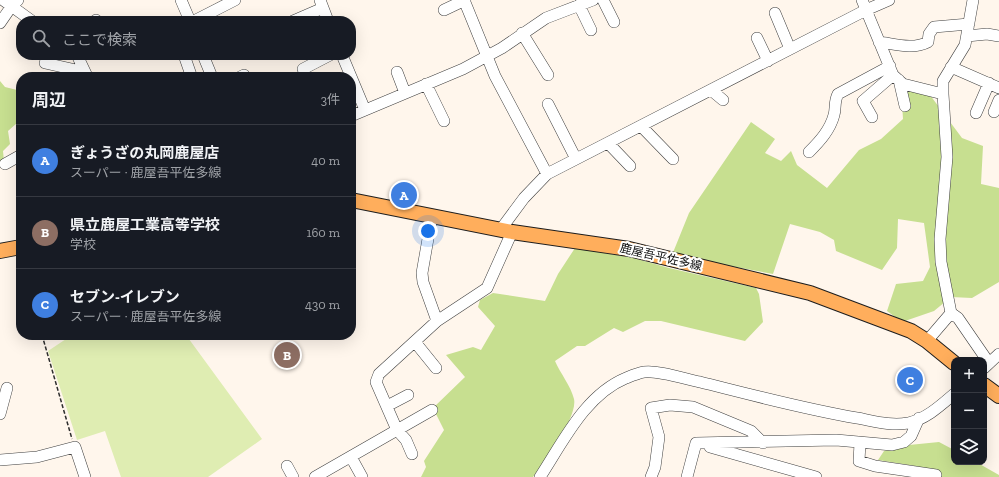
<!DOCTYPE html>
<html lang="ja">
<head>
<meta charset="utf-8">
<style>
  :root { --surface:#171b24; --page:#242831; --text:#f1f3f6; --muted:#9ea1a6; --line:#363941; --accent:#2563eb }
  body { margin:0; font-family:"Zilla Slab","Noto Sans JP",serif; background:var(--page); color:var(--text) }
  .controls { position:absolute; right:12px; bottom:12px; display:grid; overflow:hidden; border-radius:8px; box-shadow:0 4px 16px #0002 }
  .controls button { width:36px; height:36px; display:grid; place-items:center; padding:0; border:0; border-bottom:1px solid var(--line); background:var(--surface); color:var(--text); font:20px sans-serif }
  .you { position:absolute; left:428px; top:231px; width:14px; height:14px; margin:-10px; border:3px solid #fff; border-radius:50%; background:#1a73e8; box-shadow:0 0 0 6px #1a73e833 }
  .badge { display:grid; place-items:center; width:26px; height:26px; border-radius:50%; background:var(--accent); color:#fff; font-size:13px; font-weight:700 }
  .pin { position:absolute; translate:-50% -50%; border:2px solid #fff; box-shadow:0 1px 4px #0006 }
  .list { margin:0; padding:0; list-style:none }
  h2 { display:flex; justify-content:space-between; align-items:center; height:52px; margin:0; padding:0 16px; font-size:17px }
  h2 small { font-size:13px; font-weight:400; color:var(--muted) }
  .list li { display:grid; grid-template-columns:26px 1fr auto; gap:12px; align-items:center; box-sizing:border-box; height:72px; padding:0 16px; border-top:1px solid var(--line) }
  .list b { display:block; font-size:15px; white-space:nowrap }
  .list p { margin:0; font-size:13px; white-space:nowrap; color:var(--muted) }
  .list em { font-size:13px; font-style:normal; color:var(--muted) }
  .icon { flex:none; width:22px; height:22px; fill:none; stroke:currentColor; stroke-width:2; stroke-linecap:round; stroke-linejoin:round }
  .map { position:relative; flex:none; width:999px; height:477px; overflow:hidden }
  .search { position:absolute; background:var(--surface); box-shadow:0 4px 16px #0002; left:16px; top:16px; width:340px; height:44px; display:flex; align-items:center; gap:10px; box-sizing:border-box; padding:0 14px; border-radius:16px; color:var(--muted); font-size:15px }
  .panel { position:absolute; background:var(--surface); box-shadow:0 4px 16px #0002; left:16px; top:72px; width:340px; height:268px; border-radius:16px }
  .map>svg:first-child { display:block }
  .green { fill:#dfedb2 }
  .forest { fill:#c7df90 }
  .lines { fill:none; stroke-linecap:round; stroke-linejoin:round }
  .minor-casing { stroke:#3f3f3f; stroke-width:12 }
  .major-casing { stroke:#1d1d1d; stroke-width:16 }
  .path { stroke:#2e2e2e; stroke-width:1.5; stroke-dasharray:4 2; stroke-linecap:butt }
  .minor { stroke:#fff; stroke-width:11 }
  .major { stroke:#ffae5c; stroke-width:14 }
  .labels { text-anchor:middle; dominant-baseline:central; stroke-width:4; stroke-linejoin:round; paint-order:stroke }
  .street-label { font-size:12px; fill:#0c0c0c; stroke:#fff }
</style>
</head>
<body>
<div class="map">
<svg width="999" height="477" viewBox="0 0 999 477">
  <rect width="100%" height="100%" fill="#fff6ec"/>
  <path class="green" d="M72,335H186L262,439L208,477H121L105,431L77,440L48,351Z"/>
  <path class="forest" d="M0,81L5,87L17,90C19,101 15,111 17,123L8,131L10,144L3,151L4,161L0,163Z
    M901,88L930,95L962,138L983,146L981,184L999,188V282L972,298L951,297L934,311L902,322L887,311L896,284L923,281L930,267L924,223L898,219L897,248L882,270L836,251L834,240L820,232L790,224L773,274L672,255L689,213L751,122L775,139L765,153L781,161L791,151L797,165L827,188L859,150L881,139L903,119Z
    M575,248L634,258L669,268L756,288L759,294L763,322L745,341L661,321H645L623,332L614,328L585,346H577L555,361C560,373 571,386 574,399C578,417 544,462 533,477H421L426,467L424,461L444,430L433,408L465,377L446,355L473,347L481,350L495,326L478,307L480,300L493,293L545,301L558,274Z
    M939,442L954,450V462H976L999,475V477H938L915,466L878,460L884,451L909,445Z"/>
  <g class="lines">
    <g class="minor-casing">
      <path id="minor" d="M3,0L32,21
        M181,0L190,21
        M320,0L328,21
        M464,0L495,76L547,174
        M603,0L614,22
        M862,0L893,75L903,84L943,94
        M579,5L591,30
        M444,10L465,0
        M775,13L790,49
        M96,21V20
        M194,21L235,0
        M293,21L323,8
        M0,23L11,7L18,0
        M522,33L548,75
        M967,36L987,34L999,36
        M757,38L768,61
        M879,42C895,44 913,50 928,42L929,34L934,27L969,24
        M77,55L87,76
        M184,55L191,75
        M203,55L212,77
        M342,55L365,110
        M45,63L85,72
        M951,67L999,88
        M303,69L330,55
        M397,72L405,93
        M240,77L244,75
        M899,80L905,106
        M426,84L444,121
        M711,90L723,100
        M548,104L576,159
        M994,112L999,100
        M976,113L989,83
        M351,116L463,69L502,48L546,18L593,0
        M872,117L863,101L893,75
        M641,126L673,159
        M608,143L630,166
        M809,152C820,141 830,130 834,115C836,108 834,101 838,94L890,66
        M5,164L21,155
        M432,216L422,273L423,282L437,321
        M501,229L524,198L547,174L866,10L889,0
        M951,313L958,318L989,363
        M927,341L951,313L941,262L940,239L947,157L943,94V81L965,45L973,0
        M415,342L436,368
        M984,368L999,354
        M387,406L408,395
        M0,414L7,388
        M696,443L836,440L892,445L904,442L911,436L919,418
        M860,443L859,461L875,466L936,475L935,477
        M710,447L816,477
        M412,454L406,440L397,430L432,410
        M351,457L362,477
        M0,460L37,457L75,447L85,477
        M287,466L293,477
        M315,477L397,430L376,382L379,374L437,321L487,288L512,232
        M540,477C563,442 585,395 626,378C631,376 638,373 644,372C658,370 685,379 700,382C752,395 804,409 857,418C874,421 890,426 908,423C926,419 940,406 954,394
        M651,477L655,467L659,437L651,408L670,405L693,407L751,431L763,443
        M687,477L696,443"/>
    </g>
    <g class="major-casing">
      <path id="major" d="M351,200L512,232L629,249L810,293L911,331L927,341L954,363
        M0,251L21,247
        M984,385L999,396"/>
    </g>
    <path class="path" d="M18,257L21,271
      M42,335L72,439"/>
    <use href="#minor" class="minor"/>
    <use href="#major" class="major"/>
  </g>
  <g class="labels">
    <g class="street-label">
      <text transform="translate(661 257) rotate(13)">鹿屋吾平佐多線</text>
    </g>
  </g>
</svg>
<div class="controls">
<button>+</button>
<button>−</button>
<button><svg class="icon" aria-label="layers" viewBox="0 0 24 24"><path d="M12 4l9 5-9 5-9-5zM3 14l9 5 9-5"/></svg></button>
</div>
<div class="you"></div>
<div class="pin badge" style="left:404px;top:195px;background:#3f7fe0">A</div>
<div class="pin badge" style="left:287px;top:355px;background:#8d6e63">B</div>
<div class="pin badge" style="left:910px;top:380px;background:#3f7fe0">C</div>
<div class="search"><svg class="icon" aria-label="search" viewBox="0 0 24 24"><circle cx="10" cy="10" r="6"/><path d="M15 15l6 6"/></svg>ここで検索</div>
<section class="panel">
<h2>周辺<small>3件</small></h2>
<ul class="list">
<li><span class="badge" style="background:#3f7fe0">A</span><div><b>ぎょうざの丸岡鹿屋店</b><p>スーパー · 鹿屋吾平佐多線</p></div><em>40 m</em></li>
<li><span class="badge" style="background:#8d6e63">B</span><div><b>県立鹿屋工業高等学校</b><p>学校</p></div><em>160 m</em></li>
<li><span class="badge" style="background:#3f7fe0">C</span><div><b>セブン-イレブン</b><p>スーパー · 鹿屋吾平佐多線</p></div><em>430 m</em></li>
</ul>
</section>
</div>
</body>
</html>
